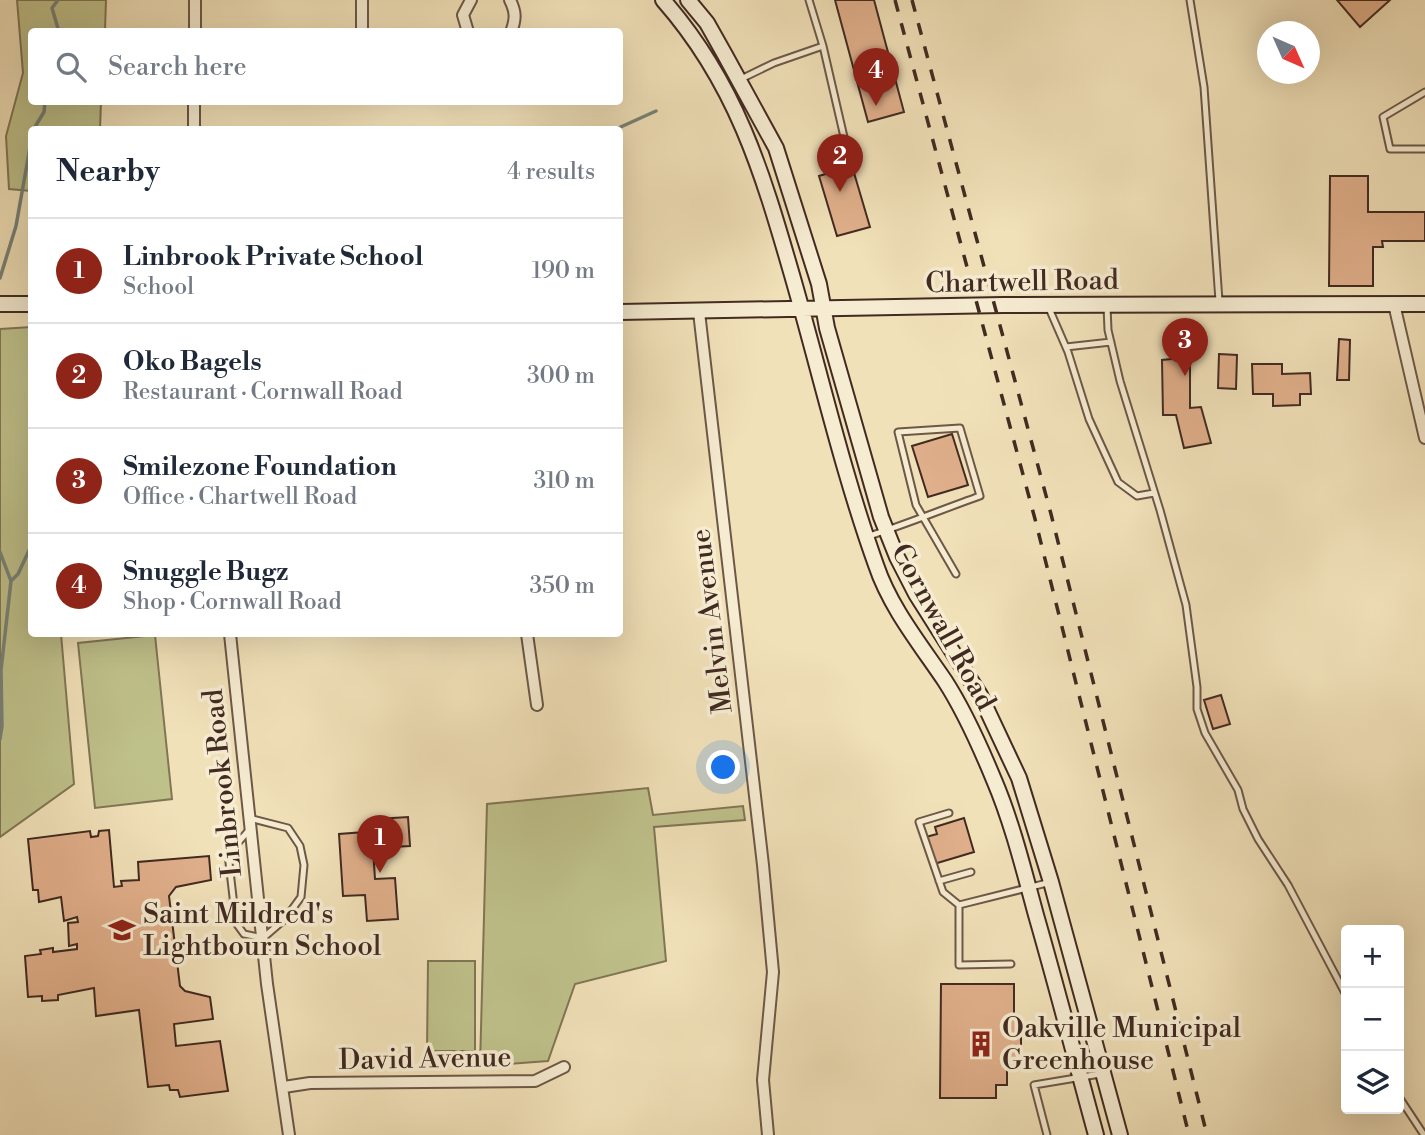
<!DOCTYPE html>
<html lang="en">
<head>
<meta charset="utf-8">
<style>
  :root { --surface:#fff; --page:#f2f2f3; --text:#1f2937; --muted:#747a83; --line:#e0e1e3; --accent:#8f2418 }
  body { margin:0; font-family:"Libre Bodoni",serif; background:var(--page); color:var(--text) }
  .controls { position:absolute; right:21px; bottom:21px; display:grid; overflow:hidden; border-radius:7px; box-shadow:0 7px 28px #0002 }
  .controls button { width:63px; height:63px; display:grid; place-items:center; padding:0; border:0; border-bottom:2px solid var(--line); background:var(--surface); color:var(--text); font:35px sans-serif }
  .compass { position:absolute; left:1257px; top:21px; width:63px; height:63px; border-radius:50%; background:var(--surface); box-shadow:0 7px 28px #0002; rotate:135deg }
  .you { position:absolute; left:724px; top:768px; width:24px; height:24px; margin:-18px; border:5px solid #fff; border-radius:50%; background:#1a73e8; box-shadow:0 0 0 10px #1a73e833 }
  .badge { display:grid; place-items:center; width:46px; height:46px; border-radius:50%; background:var(--accent); color:#fff; font-size:23px; font-weight:700 }
  .pin { position:absolute; translate:-50% -58px; filter:drop-shadow(0 2px 4px #0008) }
  .pin::after { content:''; position:absolute; top:37px; width:24px; height:21px; background:inherit; clip-path:polygon(0 0,100% 0,50% 100%) }
  .list { margin:0; padding:0; list-style:none }
  h2 { display:flex; justify-content:space-between; align-items:center; height:91px; margin:0; padding:0 28px; font-size:30px }
  h2 small { font-size:23px; font-weight:400; color:var(--muted) }
  .list li { display:grid; grid-template-columns:46px 1fr auto; gap:21px; align-items:center; box-sizing:border-box; height:105px; padding:0 28px; border-top:2px solid var(--line) }
  .list b { display:block; font-size:26px; white-space:nowrap }
  .list p { margin:0; font-size:23px; white-space:nowrap; color:var(--muted) }
  .list em { font-size:23px; font-style:normal; color:var(--muted) }
  .icon { flex:none; width:38px; height:38px; fill:none; stroke:currentColor; stroke-width:2; stroke-linecap:round; stroke-linejoin:round }
  .map { position:relative; flex:none; width:1425px; height:1135px; overflow:hidden }
  .search { position:absolute; background:var(--surface); box-shadow:0 7px 28px #0002; left:28px; top:28px; width:595px; height:77px; display:flex; align-items:center; gap:18px; box-sizing:border-box; padding:0 24px; border-radius:7px; color:var(--muted); font-size:26px }
  .panel { position:absolute; background:var(--surface); box-shadow:0 7px 28px #0002; left:28px; top:126px; width:595px; height:511px; border-radius:7px }
  .map>svg:first-child { display:block }
  .green { fill:#bfc18b; stroke:#807656; stroke-width:2 }
  .lines { fill:none; stroke-linecap:round; stroke-linejoin:round }
  .stream { stroke:#778278; stroke-width:3.5 }
  .building { fill:#e0af8b; stroke:#412a21; stroke-width:2 }
  .lane-casing { stroke:#6d5847; stroke-width:9 }
  .street-casing { stroke:#6d5847; stroke-width:14 }
  .secondary-casing { stroke:#412a21; stroke-width:18 }
  .lane { stroke:#f6ecd2; stroke-width:5 }
  .street { stroke:#f6ecd2; stroke-width:10 }
  .secondary { stroke:#f6ecd2; stroke-width:14 }
  .rail { stroke:#412a21; stroke-width:3.5; stroke-dasharray:12 12; stroke-linecap:butt }
  .labels { text-anchor:middle; dominant-baseline:central; stroke-width:7; stroke-linejoin:round; paint-order:stroke }
  .street-label { font-size:28px; fill:#412a21; stroke:#f6ecd2 }
  .poi-label { font-size:28px; fill:#412a21; stroke:#f6ecd2; text-anchor:start }
</style>
</head>
<body>
<div class="map">
<svg width="1425" height="1135" viewBox="0 0 1425 1135">
  <rect width="100%" height="100%" fill="#f1e1b9"/>
  <filter id="stains"><feTurbulence type="fractalNoise" baseFrequency=".00286" numOctaves="4"/><feColorMatrix values="0 0 0 0 .2 0 0 0 0 .09 0 0 0 0 .02 0 0 0 .5 -.17"/></filter>
  <radialGradient id="worn" r=".72"><stop offset=".6" stop-color="#630" stop-opacity="0"/><stop offset="1" stop-color="#630" stop-opacity=".3"/></radialGradient>
  <path class="green" d="M17,0H106L105,31L32,32V102H101L100,129L32,130L31,191L9,189L6,136L23,73Z
    M31,327L32,634H61L74,784L0,837V329Z
    M155,635L172,799L95,808L78,643Z
    M648,788L653,815L743,806L745,820L654,827L666,961L575,984L548,1061L480,1066L487,804Z
    M428,961H475V1051H427Z"/>
  <g class="lines">
    <path class="stream" d="M58,0L52,8L59,32
      M33,130L44,112L45,102
      M614,130L656,111
      M0,278L16,226L32,136
      M0,552L11,581L1,670L2,726L0,739
      M11,581L18,574L32,544"/>
  </g>
  <path class="building" d="M835,0H874L904,112L868,122Z
    M1337,0H1390L1360,27Z
    M852,166L870,227L837,236L819,176Z
    M1330,176H1368V212H1425V241H1382L1383,247H1373V286H1329Z
    M1339,339L1350,340L1349,380H1337Z
    M1172,341L1190,343V408L1201,407L1211,443L1184,448L1176,415H1163L1162,360L1171,359Z
    M1219,354L1237,355L1236,389L1218,388Z
    M1252,364H1282V374L1310,373L1311,394H1300V405L1273,406V394H1253Z
    M952,434L968,485L928,497L912,446Z
    M1221,695L1230,724L1213,729L1204,700Z
    M408,817L410,846L373,848L375,879L395,878L398,919L367,921L365,895L343,896L339,834L378,831L377,819Z
    M964,818L974,852L934,864L926,837L937,834L935,827Z
    M109,830L114,887L122,886L121,881L139,880L138,862L209,856L211,880L176,887L169,896L180,986L185,991L210,997L213,1019L174,1024L176,1046L220,1041L228,1091L180,1097L178,1090H170L169,1085L148,1087L139,1010L96,1016L94,988L58,995V1000L42,1001V996L28,997L25,956L41,954L40,950L53,948V952L77,949V944L69,946L68,923L78,922L77,917L64,921L61,897L39,902L38,890H33L28,839L90,831L91,837L98,836L99,831Z
    M941,984H1014V1019H1021V1069H1007V1085H996V1098H940Z"/>
  <g class="lines">
    <g class="lane-casing">
      <path id="lane" d="M809,0L823,46L844,137
        M1190,0L1204,87L1219,301
        M741,79L774,63L823,46
        M1425,92L1383,117L1390,149H1425
        M1048,306L1068,352L1089,419L1118,482L1137,496L1154,493
        M1107,306L1108,330L1120,381L1160,510L1186,605L1197,687V709L1205,733L1238,790L1243,809L1258,839L1288,885L1346,995
        M1066,347L1111,342
        M869,536C907,524 943,509 980,496L960,428L898,432L916,505L956,574
        M949,813L919,822L943,892L959,905L1051,882
        M249,818L288,828L300,846L304,865L301,897L285,919L263,938L244,934L236,923L228,854L250,829
        M939,881L971,872
        M959,905V965L1011,964
        M1399,1097L1424,1135
        M1047,1135L1034,1085L1100,1074"/>
    </g>
    <g class="street-casing">
      <path id="street" d="M195,0V32
        M510,0C516,12 516,19 511,32
        M362,32V0
        M468,32L463,15L471,0
        M194,130V102
        M1394,304L1425,438
        M699,312L763,865L773,972L763,1080L768,1135
        M230,634L267,984L289,1135
        M527,634L537,705
        M284,1087L310,1083L535,1081L564,1067"/>
    </g>
    <g class="secondary-casing">
      <path id="secondary" d="M663,0C736,83 762,171 792,275C820,372 842,470 876,565C890,607 920,644 945,681C965,712 980,746 994,780C1012,822 1024,871 1036,915C1057,988 1076,1062 1096,1135
        M688,0L707,23L725,55L776,148L819,284L827,328L881,517L897,557L916,594L980,695L1019,778L1051,882L1120,1135
        M0,304H32
        M620,312L1003,305L1425,304"/>
    </g>
    <use href="#lane" class="lane"/>
    <use href="#street" class="street"/>
    <use href="#secondary" class="secondary"/>
    <path class="rail" d="M895,0L1035,519L1189,1135
      M912,0L1051,514L1207,1135"/>
  </g>
  <defs>
    <g id="school-bare" transform="scale(2.1)"><path d="M0-5L7-2L0 1L-7-2ZM-4 1L0 2.5L4 1V4Q0 6-4 4Z" fill="#8f2418" stroke="#f6ecd2" stroke-width="2.5" paint-order="stroke"/></g>
    <g id="building-bare" transform="scale(2.1)"><path d="M-4-6H4V6H1V3H-1V6H-4ZM-2.5-4.3h1.7v1.8h-1.7ZM.8-4.3h1.7v1.8H.8ZM-2.5-1h1.7V.8h-1.7ZM.8-1h1.7V.8H.8Z" fill="#8f2418" stroke="#f6ecd2" stroke-width="2.5" paint-order="stroke"/></g>
  </defs>
  <g fill-rule="evenodd">
    <use href="#school-bare" x="122" y="930"/>
    <use href="#building-bare" x="981" y="1044"/>
  </g>
  <g class="labels">
    <g class="street-label">
      <text transform="translate(1022 282) rotate(-1)">Chartwell Road</text>
      <text transform="translate(712 621) rotate(-97)">Melvin Avenue</text>
      <text transform="translate(943 627) rotate(61)">Cornwall Road</text>
      <text transform="translate(223 783) rotate(-96)">Linbrook Road</text>
      <text transform="translate(425 1059) rotate(-1)">David Avenue</text>
    </g>
    <g class="poi-label">
      <text x="143" y="914">Saint Mildred's<tspan x="143" dy="32">Lightbourn School</tspan></text>
      <text x="1002" y="1028">Oakville Municipal<tspan x="1002" dy="32">Greenhouse</tspan></text>
    </g>
  </g>
  <rect width="100%" height="100%" filter="url(#stains)"/>
  <rect width="100%" height="100%" fill="url(#worn)"/>
</svg>
<div class="controls">
<button>+</button>
<button>−</button>
<button><svg class="icon" aria-label="layers" viewBox="0 0 24 24"><path d="M12 4l9 5-9 5-9-5zM3 14l9 5 9-5"/></svg></button>
</div>
<svg class="compass" viewBox="-18 -18 36 36"><path d="M0-13l5 13h-10z" fill="#e53935"/><path d="M0 13l5-13h-10z" fill="#747a83"/></svg>
<div class="you"></div>
<div class="pin badge" style="left:380px;top:873px">1</div>
<div class="pin badge" style="left:840px;top:192px">2</div>
<div class="pin badge" style="left:1185px;top:376px">3</div>
<div class="pin badge" style="left:876px;top:106px">4</div>
<div class="search"><svg class="icon" aria-label="search" viewBox="0 0 24 24"><circle cx="10" cy="10" r="6"/><path d="M15 15l6 6"/></svg>Search here</div>
<section class="panel">
<h2>Nearby<small>4 results</small></h2>
<ul class="list">
<li><span class="badge">1</span><div><b>Linbrook Private School</b><p>School</p></div><em>190 m</em></li>
<li><span class="badge">2</span><div><b>Oko Bagels</b><p>Restaurant · Cornwall Road</p></div><em>300 m</em></li>
<li><span class="badge">3</span><div><b>Smilezone Foundation</b><p>Office · Chartwell Road</p></div><em>310 m</em></li>
<li><span class="badge">4</span><div><b>Snuggle Bugz</b><p>Shop · Cornwall Road</p></div><em>350 m</em></li>
</ul>
</section>
</div>
</body>
</html>
